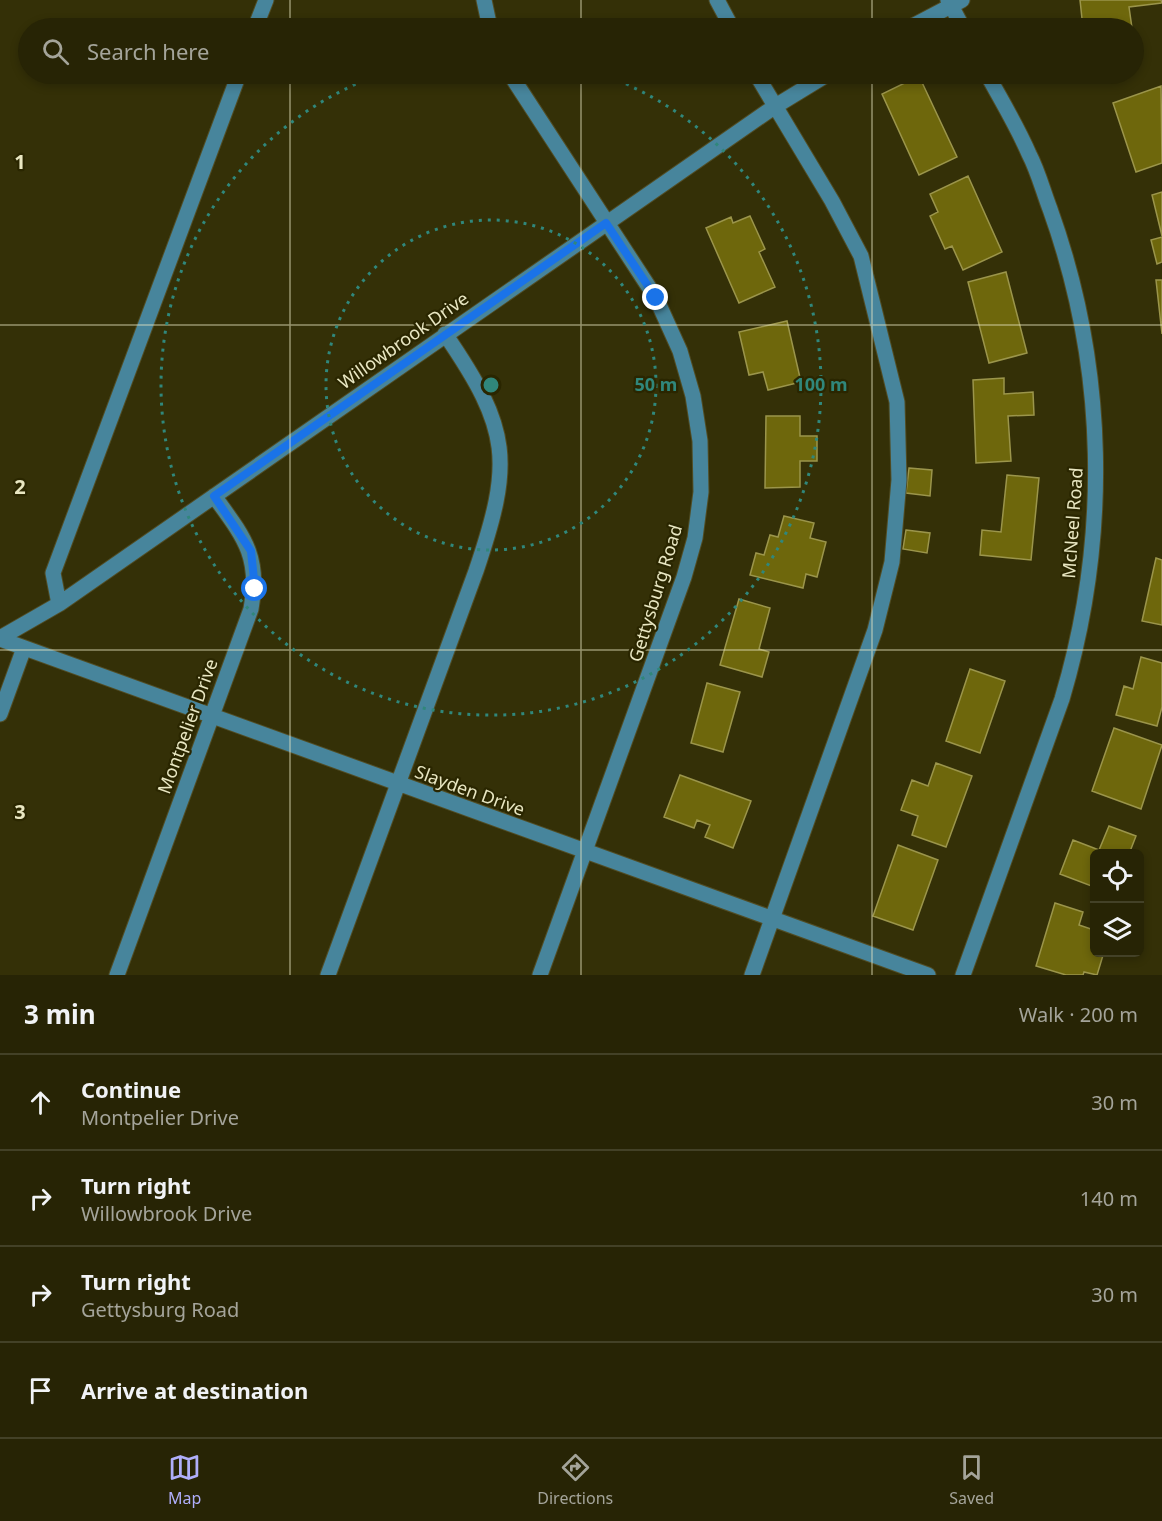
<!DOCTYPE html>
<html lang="en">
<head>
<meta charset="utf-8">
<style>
  :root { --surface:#272405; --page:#2f2c0f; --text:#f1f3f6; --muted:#a4a49a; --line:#434127; --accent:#afaefa }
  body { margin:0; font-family:"Noto Sans",sans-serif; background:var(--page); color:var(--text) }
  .controls { position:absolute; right:18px; bottom:18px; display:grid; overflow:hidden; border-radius:9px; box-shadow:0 3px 9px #0003 }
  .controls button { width:54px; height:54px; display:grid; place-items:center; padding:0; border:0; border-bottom:2px solid var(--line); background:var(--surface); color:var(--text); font:30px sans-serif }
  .stop { position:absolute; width:18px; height:18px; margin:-14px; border:4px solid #1a73e8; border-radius:50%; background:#fff }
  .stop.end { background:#1a73e8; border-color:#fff; box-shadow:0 2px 6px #0008 }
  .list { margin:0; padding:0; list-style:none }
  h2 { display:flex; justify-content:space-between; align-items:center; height:78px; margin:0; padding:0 24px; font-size:26px }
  h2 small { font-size:20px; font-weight:400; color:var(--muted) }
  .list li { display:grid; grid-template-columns:39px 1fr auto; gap:18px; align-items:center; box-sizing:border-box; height:96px; padding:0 24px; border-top:2px solid var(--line) }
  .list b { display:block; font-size:22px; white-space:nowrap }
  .list p { margin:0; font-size:20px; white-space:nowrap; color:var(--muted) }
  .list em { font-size:20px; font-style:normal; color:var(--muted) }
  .icon { flex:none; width:33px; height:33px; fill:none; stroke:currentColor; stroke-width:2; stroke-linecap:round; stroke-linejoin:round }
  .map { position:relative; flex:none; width:1162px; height:975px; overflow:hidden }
  .search { position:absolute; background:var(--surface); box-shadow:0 3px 9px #0003; left:18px; right:18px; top:18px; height:66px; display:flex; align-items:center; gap:15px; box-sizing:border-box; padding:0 21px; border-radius:33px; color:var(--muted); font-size:22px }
  .sheet { height:462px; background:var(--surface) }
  nav { display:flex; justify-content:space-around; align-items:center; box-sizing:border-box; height:84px; border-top:2px solid var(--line); background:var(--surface); font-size:16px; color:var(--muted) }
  nav a { display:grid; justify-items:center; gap:3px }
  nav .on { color:var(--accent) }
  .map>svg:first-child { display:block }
  .building { fill:#6e670c; stroke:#9b954b; stroke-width:1.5 }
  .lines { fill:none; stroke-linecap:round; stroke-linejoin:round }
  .minor-casing { stroke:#514d25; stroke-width:17 }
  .minor { stroke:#47859c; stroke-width:15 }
  .route { stroke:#1a73e8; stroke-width:8 }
  .grid { fill:none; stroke:#e9e7c2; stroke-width:1.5; stroke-opacity:0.55 }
  .ring { fill:none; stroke:#30877b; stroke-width:3; stroke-dasharray:3 6 }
  .labels { text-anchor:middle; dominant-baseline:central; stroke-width:4.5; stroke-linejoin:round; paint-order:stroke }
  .street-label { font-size:18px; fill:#e9e7c2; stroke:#2a2600 }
  .grid-label { font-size:20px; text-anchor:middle; font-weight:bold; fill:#e9e7c2; stroke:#2a2600; stroke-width:4.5; stroke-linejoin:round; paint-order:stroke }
  .centre { fill:#30877b; stroke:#2a2600; stroke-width:3 }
  .ring-label { font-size:18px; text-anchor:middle; font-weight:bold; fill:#30877b; stroke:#2a2600; stroke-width:4.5; stroke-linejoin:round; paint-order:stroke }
</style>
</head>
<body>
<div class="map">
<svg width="1162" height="975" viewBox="0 0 1162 975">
  <rect width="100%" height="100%" fill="#343007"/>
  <path class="building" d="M1080,0H1161L1162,3L1129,7L1132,28H1083Z
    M919,76L957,157L919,175L882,94Z
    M1161,86L1162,163L1136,172L1113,103Z
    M968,176L1002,252L963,270L952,246L945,249L930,216L938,212L930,194Z
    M1162,192V236L1152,195Z
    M750,216L765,249L759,252L775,287L739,303L706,228L731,217L733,223Z
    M1162,237V262L1157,264L1151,240Z
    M1006,272L1027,353L989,363L968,282Z
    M1156,280H1162V334Z
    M787,321L801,382L768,390L763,372L749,375L739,332Z
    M1004,378V394L1033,392L1034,415L1008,416L1011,461L976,463L973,380Z
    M766,416H800V436H817V461H800V487L765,488Z
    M909,468L932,470L930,496L906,493Z
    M1007,475L1039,478L1031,560L980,555L982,530L1001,532Z
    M784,516L814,523L810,538L826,542L817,577L806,574L803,588L750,575L756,553L764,555L770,535L778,537Z
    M906,530L930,533L927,553L903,549Z
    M1156,558L1162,560V625L1142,621Z
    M739,599L770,608L759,649L769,652L762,677L720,665Z
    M1141,657L1162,663V707L1157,726L1116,715L1124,686L1133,689Z
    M970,669L1005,681L980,753L946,741Z
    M707,683L740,692L723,752L691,743Z
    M1114,728L1162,745L1141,809L1092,791Z
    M936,763L972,776L946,847L912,835L918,816L901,810L912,780L928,786Z
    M680,775L751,801L733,848L705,837L710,825L697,820L694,828L664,817Z
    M1109,826L1136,836L1129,854H1094V887L1060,874L1073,840L1099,850Z
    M898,845L938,860L913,930L873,916Z
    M1055,903L1083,912L1079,925L1094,930V952H1104L1097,975L1084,972L1083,975H1066L1036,966Z"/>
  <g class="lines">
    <g class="minor-casing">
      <path id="minor" d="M484,0L490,28
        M717,0L732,28
        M948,0L963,28
        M255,28L266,0
        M909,28L962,0
        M510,74L656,298L680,351L693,396L700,441L701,492L695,538L684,577L540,975
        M59,604L53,573L239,74
        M0,638L59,604L774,107L828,74
        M0,639L928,975
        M0,714L24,648
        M117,975L251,609C261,556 243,536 214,496
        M328,975L476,571C513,462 511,430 445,334
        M752,975L875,630L892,562L899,480L897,402L861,256L832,201L756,74
        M963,975L1062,699C1110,538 1107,368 1050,209C1043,191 1038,171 1029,154C1017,126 1001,100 987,74"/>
    </g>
    <use href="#minor" class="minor"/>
  </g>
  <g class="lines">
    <path class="route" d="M255,589L251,551L214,496L606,223L656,298"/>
  </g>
  <path class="grid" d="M290,0V28M581,0V28M872,0V28M290,74V975M581,74V975M872,74V975M0,325H1162M0,650H1162"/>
  <g class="ring">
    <circle cx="491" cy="385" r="165"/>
    <path d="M601 74A330 330 0 1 1 381 74"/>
  </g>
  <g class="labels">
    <g class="street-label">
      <text transform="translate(403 340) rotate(-35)">Willowbrook Drive</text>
      <text transform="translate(1072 523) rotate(-86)">McNeel Road</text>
      <text transform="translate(655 593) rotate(-73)">Gettysburg Road</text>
      <text transform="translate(187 726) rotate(-70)">Montpelier Drive</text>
      <text transform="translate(470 790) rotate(20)">Slayden Drive</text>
    </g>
  </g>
  <g class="grid-label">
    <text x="20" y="169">1</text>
    <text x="20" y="494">2</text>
    <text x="20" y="819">3</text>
  </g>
  <circle cx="491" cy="385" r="9" class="centre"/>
  <g class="ring-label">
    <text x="656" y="391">50 m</text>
    <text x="821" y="391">100 m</text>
  </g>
</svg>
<div class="controls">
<button><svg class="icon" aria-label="locate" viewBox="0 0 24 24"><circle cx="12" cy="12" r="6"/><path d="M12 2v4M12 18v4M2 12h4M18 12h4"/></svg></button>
<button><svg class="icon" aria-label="layers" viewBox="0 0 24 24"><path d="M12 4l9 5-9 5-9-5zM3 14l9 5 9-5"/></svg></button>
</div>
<div class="stop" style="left:255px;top:589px"></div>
<div class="stop end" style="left:656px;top:298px"></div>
<div class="search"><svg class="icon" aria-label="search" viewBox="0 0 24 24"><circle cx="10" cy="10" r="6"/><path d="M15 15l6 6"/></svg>Search here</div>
</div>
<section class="sheet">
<h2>3 min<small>Walk · 200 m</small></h2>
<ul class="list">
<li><svg class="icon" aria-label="ahead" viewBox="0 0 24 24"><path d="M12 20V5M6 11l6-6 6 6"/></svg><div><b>Continue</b><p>Montpelier Drive</p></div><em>30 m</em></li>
<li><svg class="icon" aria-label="right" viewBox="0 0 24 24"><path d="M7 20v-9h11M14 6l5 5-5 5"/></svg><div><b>Turn right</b><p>Willowbrook Drive</p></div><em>140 m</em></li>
<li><svg class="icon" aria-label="right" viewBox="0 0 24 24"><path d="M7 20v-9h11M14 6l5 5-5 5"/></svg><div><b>Turn right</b><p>Gettysburg Road</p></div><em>30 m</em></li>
<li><svg class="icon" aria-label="arrive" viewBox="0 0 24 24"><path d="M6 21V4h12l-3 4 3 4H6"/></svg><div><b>Arrive at destination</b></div></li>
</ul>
</section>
<nav>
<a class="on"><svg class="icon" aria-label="map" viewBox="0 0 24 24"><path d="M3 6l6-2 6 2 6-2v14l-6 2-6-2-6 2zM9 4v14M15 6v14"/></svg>Map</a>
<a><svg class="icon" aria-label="directions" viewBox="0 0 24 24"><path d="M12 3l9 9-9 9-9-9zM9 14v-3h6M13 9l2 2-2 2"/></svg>Directions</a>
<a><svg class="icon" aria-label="saved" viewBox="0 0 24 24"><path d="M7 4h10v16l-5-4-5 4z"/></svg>Saved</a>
</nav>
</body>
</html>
